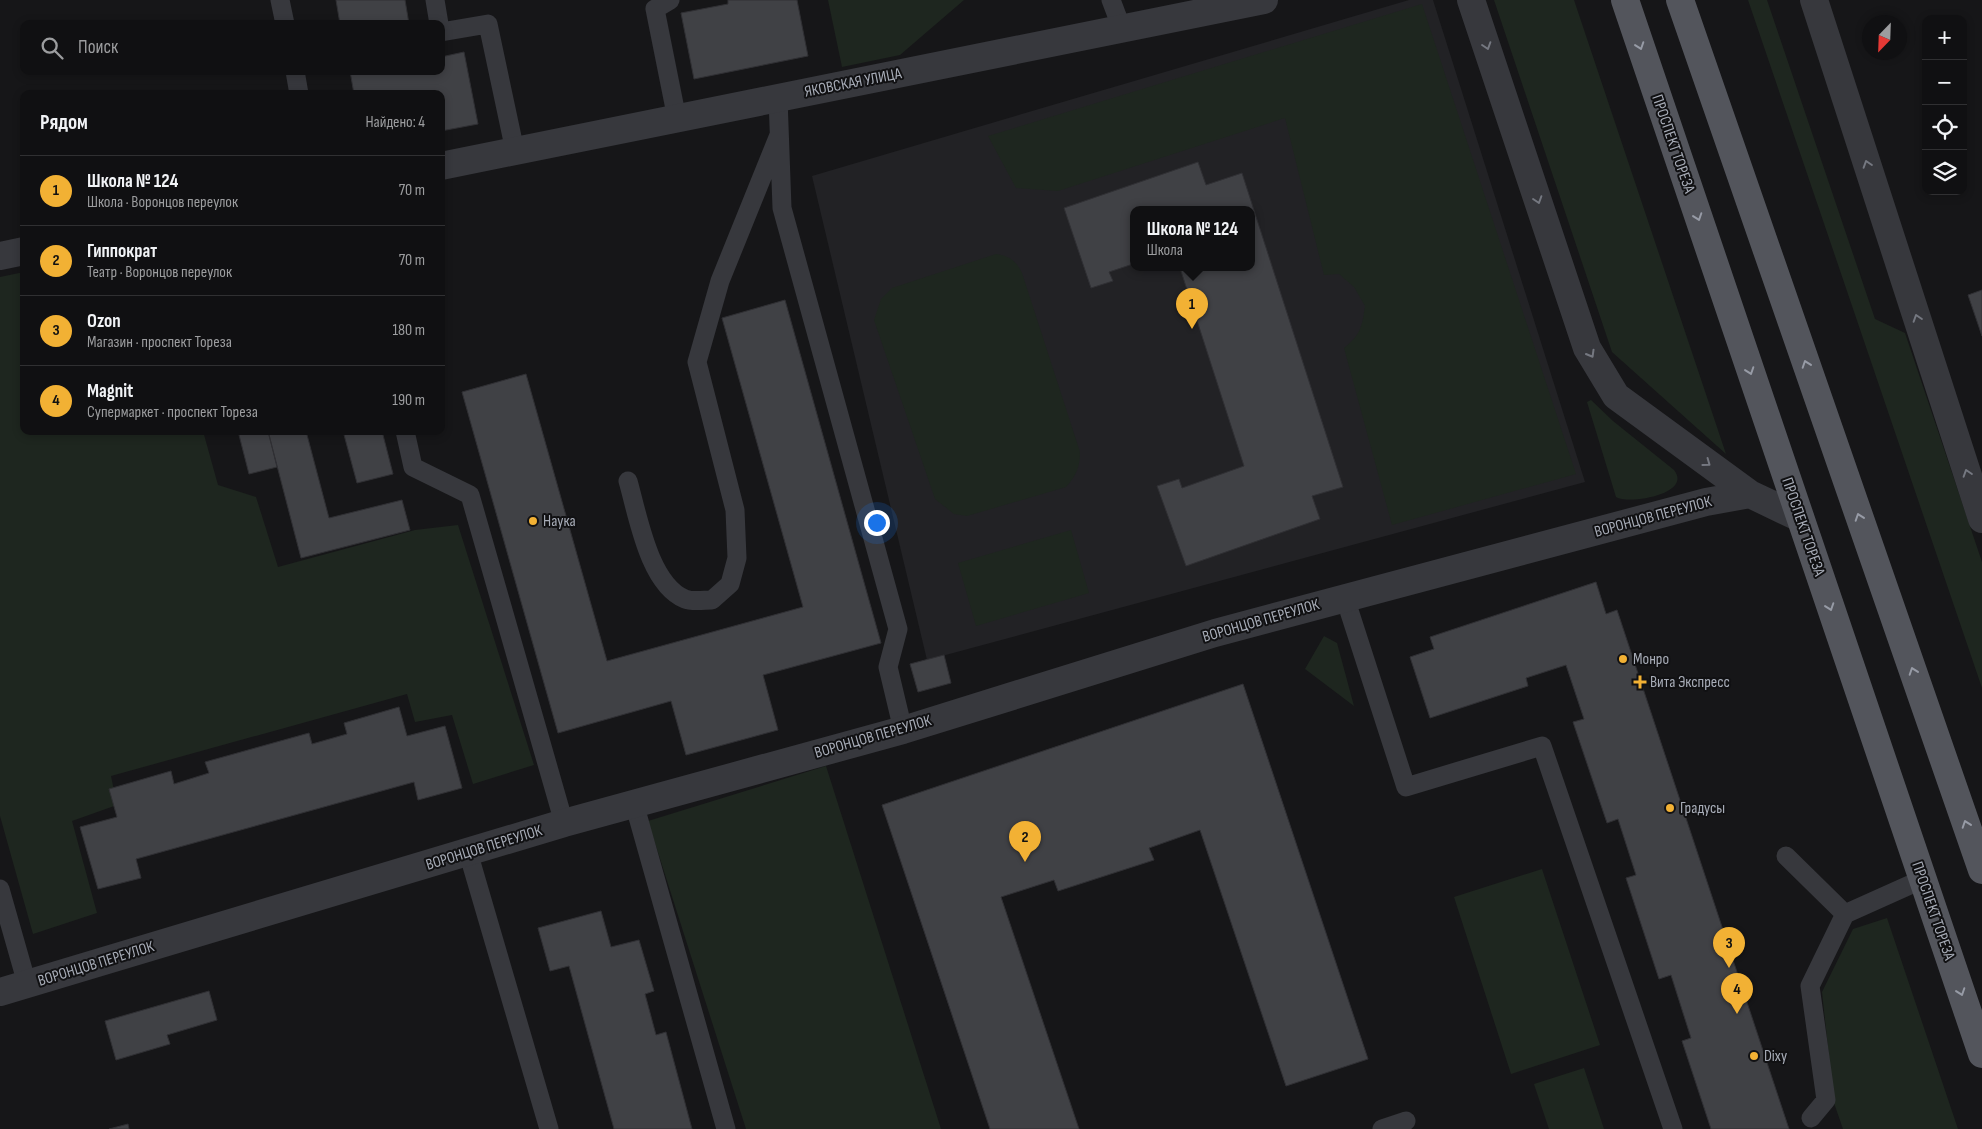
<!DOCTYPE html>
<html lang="ru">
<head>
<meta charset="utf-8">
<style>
  :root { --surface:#101012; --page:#19191b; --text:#f1f3f6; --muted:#9c9d9f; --line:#303032; --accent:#f2b134 }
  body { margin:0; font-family:"Sofia Sans Condensed",sans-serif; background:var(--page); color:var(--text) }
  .controls { position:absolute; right:15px; top:15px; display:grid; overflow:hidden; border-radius:10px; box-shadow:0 2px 8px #0003 }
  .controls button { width:45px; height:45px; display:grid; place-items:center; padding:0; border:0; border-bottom:1px solid var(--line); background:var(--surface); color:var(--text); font:25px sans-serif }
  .compass { position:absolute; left:1862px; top:15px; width:45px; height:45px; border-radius:50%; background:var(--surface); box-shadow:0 2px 8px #0003; rotate:203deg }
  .you { position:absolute; left:876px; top:522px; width:18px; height:18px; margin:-12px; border:4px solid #fff; border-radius:50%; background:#1a73e8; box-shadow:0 0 0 8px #1a73e833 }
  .badge { display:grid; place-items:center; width:32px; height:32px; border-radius:50%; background:var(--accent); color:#111; font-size:16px; font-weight:700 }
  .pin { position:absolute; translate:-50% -41px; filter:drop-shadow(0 1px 2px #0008) }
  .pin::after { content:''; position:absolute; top:26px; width:18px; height:15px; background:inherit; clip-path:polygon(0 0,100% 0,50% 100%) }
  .popup { position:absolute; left:1130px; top:206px; width:125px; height:65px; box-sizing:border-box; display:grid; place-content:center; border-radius:10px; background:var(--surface); filter:drop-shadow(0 1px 4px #0005); font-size:16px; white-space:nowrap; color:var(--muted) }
  .popup b { font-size:19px; color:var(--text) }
  .popup::after { content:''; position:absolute; left:50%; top:100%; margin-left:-10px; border:10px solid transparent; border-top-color:var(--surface) }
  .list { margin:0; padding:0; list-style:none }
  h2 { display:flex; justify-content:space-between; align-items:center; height:65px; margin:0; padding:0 20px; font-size:21px }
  h2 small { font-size:16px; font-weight:400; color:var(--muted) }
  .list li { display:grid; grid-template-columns:32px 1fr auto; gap:15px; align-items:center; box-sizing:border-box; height:70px; padding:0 20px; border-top:1px solid var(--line) }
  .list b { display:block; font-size:19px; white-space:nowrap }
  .list p { margin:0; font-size:16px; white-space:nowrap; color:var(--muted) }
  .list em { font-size:16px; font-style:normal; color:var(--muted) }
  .icon { flex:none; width:28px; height:28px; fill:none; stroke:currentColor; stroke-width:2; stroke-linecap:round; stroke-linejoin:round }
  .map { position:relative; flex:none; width:1982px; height:1129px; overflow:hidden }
  .search { position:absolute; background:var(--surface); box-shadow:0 2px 8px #0003; left:20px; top:20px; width:425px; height:55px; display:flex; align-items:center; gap:12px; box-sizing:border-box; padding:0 18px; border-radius:10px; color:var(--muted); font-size:19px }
  .panel { position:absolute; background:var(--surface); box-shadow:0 2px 8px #0003; left:20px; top:90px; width:425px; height:345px; border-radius:10px }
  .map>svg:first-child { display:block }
  .built { fill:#222225; fill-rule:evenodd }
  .green { fill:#1e261f }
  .building { fill:#404145; stroke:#303034 }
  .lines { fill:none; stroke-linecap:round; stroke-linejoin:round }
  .lane { stroke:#37383d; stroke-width:19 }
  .street { stroke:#37383d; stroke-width:28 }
  .primary { stroke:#53555c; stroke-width:28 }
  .oneway { stroke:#757881 }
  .oneway2 { stroke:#979ba6 }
  .poi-dot { fill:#f2b134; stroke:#111113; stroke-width:2 }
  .labels { text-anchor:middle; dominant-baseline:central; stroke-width:4; stroke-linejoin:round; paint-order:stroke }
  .street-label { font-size:16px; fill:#a8adb8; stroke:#111113 }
  .poi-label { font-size:16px; fill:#a8adb8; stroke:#111113; text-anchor:start }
</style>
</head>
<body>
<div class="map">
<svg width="1982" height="1129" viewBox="0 0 1982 1129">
  <rect width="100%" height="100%" fill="#161618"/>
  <path class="built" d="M1409,0H1433L1585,482L927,660L812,176ZM1133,210H1251V268H1133Z"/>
  <path class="green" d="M828,0H964L900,55L842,67Z
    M1494,0H1574L1726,454L1612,352Z
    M1748,0H1767L1875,319L1905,333L1982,562V688Z
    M1422,4L1576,474L1392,525L1344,348C1361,335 1362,326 1365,306L1354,287L1339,274L1324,275L1285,118L1058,191L1016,188L988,136Z
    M996,254C1010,256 1016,261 1022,273L1080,452C1080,467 1076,476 1066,487L967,516L954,514L935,499L874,320L881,299L892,288Z
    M24,272V431H203L218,485L256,497L278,567L415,530L458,525L534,765L473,784L452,715L415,722L407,694L111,776L117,805L72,821L97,913L33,934L0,816V277Z
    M1591,400L1613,421L1674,470C1693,494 1629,505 1616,497L1587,402Z
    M1071,530L1089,593L976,626L958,563Z
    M1324,636L1337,643L1354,706L1305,669Z
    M826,766L941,1129H746L648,821Z
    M1542,869L1600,1045L1511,1074L1454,897Z
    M1887,918L1958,1129H1843L1834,1103L1822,992L1853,929Z
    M1584,1068L1604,1129H1549L1534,1084Z"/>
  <path class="building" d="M336,0H405L409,24H340Z
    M728,0H797L808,56L694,79L681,13L728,4Z
    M464,52L478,124L441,131V94H354L350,71H441V57Z
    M1198,162L1206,185L1242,173L1343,487L1312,496L1320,519L1186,566L1157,486L1179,479L1182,488L1244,466L1180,268H1251V210H1133V264L1109,272L1113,281L1091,288L1064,208Z
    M1982,290V336L1968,295Z
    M785,300L881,643L763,675L778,730L686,755L671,701L558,733L462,392L526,374L607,661L803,607L722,318Z
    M238,431H268L277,467L249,474Z
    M268,431H306L329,518L402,500L410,530L301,558Z
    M343,431H382L393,474L357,483Z
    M1596,582L1606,614L1617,610L1789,1129H1711L1682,1041L1691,1038L1671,975L1659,979L1626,878L1636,875L1618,819L1607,823L1573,722L1584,719L1566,665L1526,678L1528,686L1430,718L1410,657L1434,649L1430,637Z
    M944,655L951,683L918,692L910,664Z
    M1243,684L1368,1059L1286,1086L1200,830L1149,848L1154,860L1058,891L1054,880L1001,897L1079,1129H990L882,805Z
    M399,707L407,736L445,726L462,788L418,800L414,782L136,859L141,878L98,889L80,827L117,817L109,789L171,771L174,784L209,773L205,762L309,733L312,744L347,734L344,723Z
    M601,911L611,947L639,940L654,991L645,994L656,1035L666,1032L692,1129H614L569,966L550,971L538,928Z
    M209,991L217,1020L167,1035L170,1044L116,1060L105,1021Z
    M128,1124L129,1129H109Z"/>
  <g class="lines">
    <path class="lane" d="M280,0L285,24
      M435,0L439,24
      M670,0L655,9L677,119
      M1111,0L1122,29
      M441,32L488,24L515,151
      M295,71L299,94
      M778,98L782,208L898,629L888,667L903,730
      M405,431L413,467L470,495L564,823
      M628,481C638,516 649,584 685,599C692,602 704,600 712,600L730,584L737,558L735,510L697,362L720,281L779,135
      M1345,598L1406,787L1542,746L1673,1129
      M634,803L726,1129
      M468,852L549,1129
      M1786,856L1845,914
      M0,889L27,984
      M1811,1118L1826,1100L1810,986L1845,914L1923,879
      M1382,1129L1406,1121"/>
    <path class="street" d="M1471,0L1587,348L1616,396L1750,494L1800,518
      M1814,0L1982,519
      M441,166L1264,0
      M0,256L24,251
      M0,992L564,823L903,730L1215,633L1706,502L1750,494"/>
    <path class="primary" d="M1625,0L1982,1054
      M1680,0L1982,870"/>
  </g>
  <defs><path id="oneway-chevron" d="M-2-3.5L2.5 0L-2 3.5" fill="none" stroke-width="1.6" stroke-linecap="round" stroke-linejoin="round" transform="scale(1.25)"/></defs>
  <g class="oneway">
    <use href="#oneway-chevron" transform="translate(1487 46) rotate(72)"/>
    <use href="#oneway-chevron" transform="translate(1867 164) rotate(-108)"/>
    <use href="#oneway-chevron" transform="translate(1538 200) rotate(72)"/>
    <use href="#oneway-chevron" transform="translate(1917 318) rotate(-108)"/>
    <use href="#oneway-chevron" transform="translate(1591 354) rotate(60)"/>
    <use href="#oneway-chevron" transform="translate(1707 463) rotate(36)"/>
    <use href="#oneway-chevron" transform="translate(1967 473) rotate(-108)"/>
  </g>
  <g class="oneway2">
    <use href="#oneway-chevron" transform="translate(1640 46) rotate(71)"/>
    <use href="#oneway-chevron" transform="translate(1698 217) rotate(71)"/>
    <use href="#oneway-chevron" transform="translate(1806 364) rotate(-109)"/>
    <use href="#oneway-chevron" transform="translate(1750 371) rotate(71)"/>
    <use href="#oneway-chevron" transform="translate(1859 517) rotate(-109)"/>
    <use href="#oneway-chevron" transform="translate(1830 607) rotate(71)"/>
    <use href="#oneway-chevron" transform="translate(1913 671) rotate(-109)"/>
    <use href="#oneway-chevron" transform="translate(1966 824) rotate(-109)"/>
    <use href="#oneway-chevron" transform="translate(1961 992) rotate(71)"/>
  </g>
  <g class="poi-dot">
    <circle cx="533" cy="521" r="5"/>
    <circle cx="1623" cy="659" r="5"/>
    <path d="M1637.5 674.5h5v5h5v5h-5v5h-5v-5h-5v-5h5z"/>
    <circle cx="1670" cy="808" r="5"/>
    <circle cx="1754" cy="1056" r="5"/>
  </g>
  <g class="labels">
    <g class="street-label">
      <text transform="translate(853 83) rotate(-11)">ЯКОВСКАЯ УЛИЦА</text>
      <text transform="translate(1673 144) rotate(71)">ПРОСПЕКТ ТОРЕЗА</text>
      <text transform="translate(1653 517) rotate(-15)">ВОРОНЦОВ ПЕРЕУЛОК</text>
      <text transform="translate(1803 527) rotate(71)">ПРОСПЕКТ ТОРЕЗА</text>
      <text transform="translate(1261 621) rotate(-16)">ВОРОНЦОВ ПЕРЕУЛОК</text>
      <text transform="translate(873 737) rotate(-16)">ВОРОНЦОВ ПЕРЕУЛОК</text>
      <text transform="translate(484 848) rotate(-17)">ВОРОНЦОВ ПЕРЕУЛОК</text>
      <text transform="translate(1933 911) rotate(71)">ПРОСПЕКТ ТОРЕЗА</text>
      <text transform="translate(96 964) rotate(-17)">ВОРОНЦОВ ПЕРЕУЛОК</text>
    </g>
    <g class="poi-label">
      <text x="543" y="521">Наука</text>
      <text x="1633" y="659">Монро</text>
      <text x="1650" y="682">Вита Экспресс</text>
      <text x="1680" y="808">Градусы</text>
      <text x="1764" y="1056">Dixy</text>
    </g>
  </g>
</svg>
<div class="controls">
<button>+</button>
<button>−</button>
<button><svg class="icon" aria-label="locate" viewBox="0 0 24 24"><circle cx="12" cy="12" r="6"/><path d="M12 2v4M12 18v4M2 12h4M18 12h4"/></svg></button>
<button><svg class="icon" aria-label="layers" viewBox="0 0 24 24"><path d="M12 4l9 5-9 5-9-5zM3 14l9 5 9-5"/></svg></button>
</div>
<svg class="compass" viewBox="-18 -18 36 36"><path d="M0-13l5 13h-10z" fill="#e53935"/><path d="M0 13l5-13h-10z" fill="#9c9d9f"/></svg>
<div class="you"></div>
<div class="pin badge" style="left:1192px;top:329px">1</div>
<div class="popup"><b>Школа № 124</b>Школа</div>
<div class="pin badge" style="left:1025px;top:862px">2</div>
<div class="pin badge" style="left:1729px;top:968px">3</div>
<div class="pin badge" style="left:1737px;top:1014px">4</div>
<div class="search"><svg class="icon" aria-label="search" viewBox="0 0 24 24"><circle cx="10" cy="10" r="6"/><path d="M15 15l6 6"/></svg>Поиск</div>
<section class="panel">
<h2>Рядом<small>Найдено: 4</small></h2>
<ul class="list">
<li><span class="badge">1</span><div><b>Школа № 124</b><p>Школа · Воронцов переулок</p></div><em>70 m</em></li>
<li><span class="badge">2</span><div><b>Гиппократ</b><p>Театр · Воронцов переулок</p></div><em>70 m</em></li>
<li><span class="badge">3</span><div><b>Ozon</b><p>Магазин · проспект Тореза</p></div><em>180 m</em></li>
<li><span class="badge">4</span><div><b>Magnit</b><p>Супермаркет · проспект Тореза</p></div><em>190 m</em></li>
</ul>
</section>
</div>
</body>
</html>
